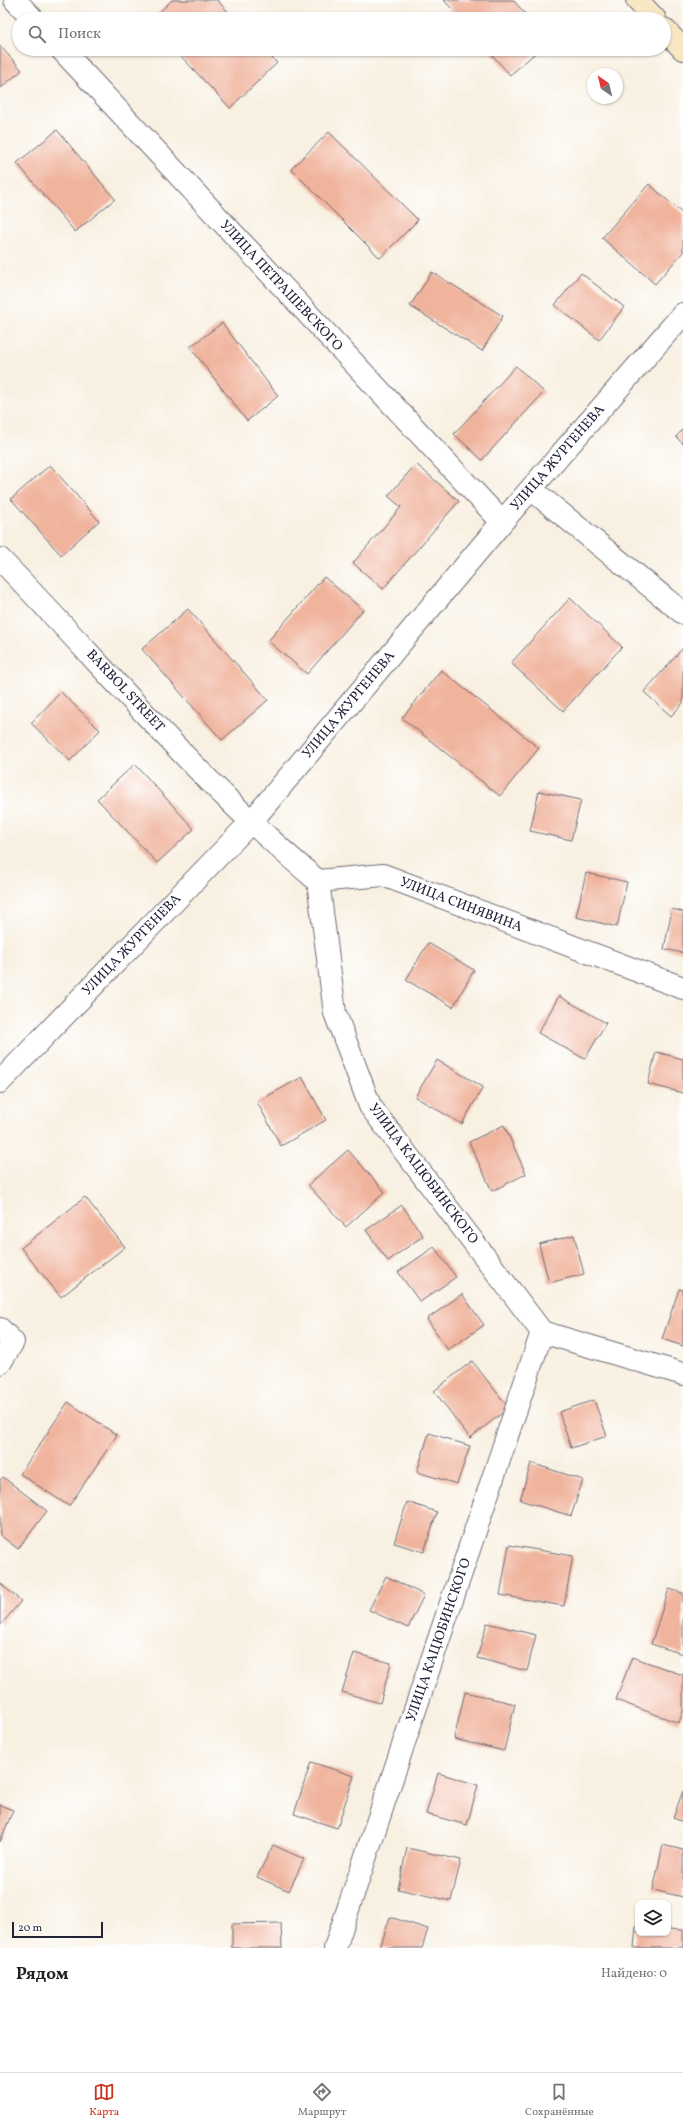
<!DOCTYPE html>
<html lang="ru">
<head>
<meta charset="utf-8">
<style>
  :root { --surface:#fff; --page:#f6f6f6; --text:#202124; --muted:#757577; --line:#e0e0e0; --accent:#c8321e }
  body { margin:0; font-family:Vollkorn,serif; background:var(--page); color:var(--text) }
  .controls { position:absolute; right:12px; bottom:12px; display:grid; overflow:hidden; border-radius:8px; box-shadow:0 1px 3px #0004 }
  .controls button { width:36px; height:36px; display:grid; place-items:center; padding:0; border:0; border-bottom:1px solid var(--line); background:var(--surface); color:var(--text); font:20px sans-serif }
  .compass { position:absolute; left:587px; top:68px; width:36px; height:36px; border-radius:50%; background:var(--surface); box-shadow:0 1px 3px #0004; rotate:325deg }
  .scale { position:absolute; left:12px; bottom:10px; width:91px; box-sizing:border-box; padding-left:4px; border:2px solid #22223b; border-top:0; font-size:11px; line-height:14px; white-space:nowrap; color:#22223b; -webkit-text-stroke:3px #fff; paint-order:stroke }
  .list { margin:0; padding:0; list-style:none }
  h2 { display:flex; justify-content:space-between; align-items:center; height:52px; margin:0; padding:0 16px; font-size:17px }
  h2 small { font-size:13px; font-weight:400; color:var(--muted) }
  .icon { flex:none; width:22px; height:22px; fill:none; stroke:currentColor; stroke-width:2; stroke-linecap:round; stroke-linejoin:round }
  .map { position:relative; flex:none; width:683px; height:1948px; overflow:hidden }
  .search { position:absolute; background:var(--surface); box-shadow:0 1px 3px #0004; left:12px; right:12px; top:12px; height:44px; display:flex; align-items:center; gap:10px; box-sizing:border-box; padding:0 14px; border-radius:22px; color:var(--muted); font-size:15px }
  .sheet { height:124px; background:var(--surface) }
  nav { display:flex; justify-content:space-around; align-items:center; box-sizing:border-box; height:56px; border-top:1px solid var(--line); background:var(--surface); font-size:11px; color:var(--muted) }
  nav a { display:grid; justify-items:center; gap:2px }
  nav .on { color:var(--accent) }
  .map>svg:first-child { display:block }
  .building { fill:#f0b39c }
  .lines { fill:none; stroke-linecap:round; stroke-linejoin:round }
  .street-casing { stroke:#6d6a75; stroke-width:24 }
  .secondary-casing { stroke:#6d6a75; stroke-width:24 }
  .street { stroke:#fff; stroke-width:22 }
  .secondary { stroke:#f7e8c3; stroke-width:22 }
  .labels { text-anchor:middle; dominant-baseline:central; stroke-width:3; stroke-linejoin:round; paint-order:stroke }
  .street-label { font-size:14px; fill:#22223b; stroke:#fff }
</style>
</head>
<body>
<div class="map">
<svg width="683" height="1948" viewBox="0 0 683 1948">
  <rect width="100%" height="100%" fill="#fff"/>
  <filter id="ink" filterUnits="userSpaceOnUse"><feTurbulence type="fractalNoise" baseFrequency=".025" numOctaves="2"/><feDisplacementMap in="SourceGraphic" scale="8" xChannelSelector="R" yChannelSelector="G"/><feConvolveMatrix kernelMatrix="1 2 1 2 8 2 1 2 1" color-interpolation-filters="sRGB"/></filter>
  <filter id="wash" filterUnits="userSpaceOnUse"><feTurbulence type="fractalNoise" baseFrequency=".012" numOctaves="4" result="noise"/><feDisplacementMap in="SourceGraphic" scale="16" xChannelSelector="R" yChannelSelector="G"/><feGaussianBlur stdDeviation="0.9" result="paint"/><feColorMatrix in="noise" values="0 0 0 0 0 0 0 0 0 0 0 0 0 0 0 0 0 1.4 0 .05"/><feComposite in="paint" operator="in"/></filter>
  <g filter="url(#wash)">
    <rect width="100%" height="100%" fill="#f8f0e1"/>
    <g id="blocks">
      <path class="building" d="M172,0H217L235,19H152Z
        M444,0H513L530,19H461Z
        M0,46L22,70L1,88L0,87Z
        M174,49H263L277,63L230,108Z
        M487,49H540L510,75Z
        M57,130L115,199L75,232L17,163Z
        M329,132L418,220L380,258L291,169Z
        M649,184L683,214V252L655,284L602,238Z
        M432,272L503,316L482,351L410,306Z
        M581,273L624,307L599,340L555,305Z
        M222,323L278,396L247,421L190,347Z
        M516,366L544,392L482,460L454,434Z
        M683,429V444L676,437Z
        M416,464L459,501L383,589L353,563L401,507L388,496Z
        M50,465L99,521L61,555L11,499Z
        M324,577L363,610L307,674L268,641Z
        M570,598L622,647L563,711L511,663Z
        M188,609L268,700L222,740L142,649Z
        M683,648V703L671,716L644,692Z
        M441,670L539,748L500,796L402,718Z
        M61,692L100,730L70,761L31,723Z
        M135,764L194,829L157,863L97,799Z
        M539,791L581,800L571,840L530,831Z
        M586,873L627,882L617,927L576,917Z
        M672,909L683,912V953L664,949Z
        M428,943L474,970L453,1007L406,980Z
        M559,996L606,1023L585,1059L538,1033Z
        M656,1052L683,1059V1093L648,1084Z
        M437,1060L483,1087L462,1124L415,1097Z
        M302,1077L326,1120L281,1146L257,1102Z
        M504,1125L526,1174L492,1191L469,1142Z
        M348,1150L385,1192L346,1227L308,1185Z
        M85,1197L125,1247L61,1297L21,1248Z
        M402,1205L423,1236L388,1261L366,1230Z
        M574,1235L584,1274L549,1283L539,1244Z
        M434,1247L456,1277L420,1302L398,1272Z
        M679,1289L683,1290V1346L662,1339Z
        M462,1294L484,1325L448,1350L427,1319Z
        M472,1361L509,1408L470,1438L434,1391Z
        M594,1400L607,1436L571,1448L559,1412Z
        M68,1402L117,1435L69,1506L20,1474Z
        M429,1433L470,1446L457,1484L417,1472Z
        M531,1463L583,1480L571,1516L520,1500Z
        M3,1477L47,1511L18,1549L0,1535V1480Z
        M407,1502L437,1512L424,1552L394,1543Z
        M509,1545L573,1556L564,1606L500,1595Z
        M386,1576L424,1595L408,1628L369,1610Z
        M0,1583L21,1601L0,1626Z
        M669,1589L683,1593V1654L651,1644Z
        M487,1623L536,1635L527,1671L477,1658Z
        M354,1653L391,1663L380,1703L342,1692Z
        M632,1657L683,1675V1711L679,1723L616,1700Z
        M465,1692L515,1704L504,1751L454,1739Z
        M311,1762L354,1776L337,1828L294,1814Z
        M438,1773L478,1785L467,1825L426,1814Z
        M683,1791V1822L673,1818Z
        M0,1805L13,1810L0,1842Z
        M273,1845L304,1859L289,1891L257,1877Z
        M663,1845L683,1850V1897L653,1890Z
        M407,1848L461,1860L451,1901L398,1889Z
        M390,1917L428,1929L422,1948H380Z
        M281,1923L282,1948H232V1924Z
        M636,1926H638V1933H668V1929L683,1930V1948H634Z"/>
    </g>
  </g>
  <g filter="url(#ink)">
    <use href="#blocks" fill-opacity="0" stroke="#6d6a75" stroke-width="1"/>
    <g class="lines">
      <g class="street-casing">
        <path id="street" d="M15,0L33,19
          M61,49L502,522
          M531,489L683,613
          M0,559C105,667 202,785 318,881L383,875L683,988
          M318,881L335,1013L370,1106L542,1332L683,1374
          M0,1082L251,822L502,522L683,314
          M0,1329L13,1342L0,1363
          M335,1948L542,1332"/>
      </g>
      <g class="secondary-casing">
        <path id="secondary" d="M637,0L655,19
          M664,29L683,49"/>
      </g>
      <use href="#street" class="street"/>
      <use href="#secondary" class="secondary"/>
    </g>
  </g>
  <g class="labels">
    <g class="street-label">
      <text transform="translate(281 286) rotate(47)">УЛИЦА ПЕТРАШЕВСКОГО</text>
      <text transform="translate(558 458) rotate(-49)">УЛИЦА ЖУРГЕНЕВА</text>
      <text transform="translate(125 691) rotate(47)">BARBOL STREET</text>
      <text transform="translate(349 705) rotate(-50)">УЛИЦА ЖУРГЕНЕВА</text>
      <text transform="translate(461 905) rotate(21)">УЛИЦА СИНЯВИНА</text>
      <text transform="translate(132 945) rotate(-46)">УЛИЦА ЖУРГЕНЕВА</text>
      <text transform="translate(423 1174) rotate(53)">УЛИЦА КАЦЮБИНСКОГО</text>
      <text transform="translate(439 1640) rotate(-71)">УЛИЦА КАЦЮБИНСКОГО</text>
    </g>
  </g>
</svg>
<div class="controls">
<button><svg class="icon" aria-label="layers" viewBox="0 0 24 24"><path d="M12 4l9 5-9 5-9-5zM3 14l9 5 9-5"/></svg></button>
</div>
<svg class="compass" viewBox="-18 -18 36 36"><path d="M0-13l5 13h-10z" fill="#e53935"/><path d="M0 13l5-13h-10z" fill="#757577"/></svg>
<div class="scale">20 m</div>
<div class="search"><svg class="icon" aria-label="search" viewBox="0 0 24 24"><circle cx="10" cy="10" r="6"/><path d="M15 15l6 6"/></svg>Поиск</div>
</div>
<section class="sheet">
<h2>Рядом<small>Найдено: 0</small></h2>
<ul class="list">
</ul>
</section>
<nav>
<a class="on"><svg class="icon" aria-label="map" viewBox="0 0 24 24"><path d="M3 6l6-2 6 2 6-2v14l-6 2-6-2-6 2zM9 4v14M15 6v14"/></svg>Карта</a>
<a><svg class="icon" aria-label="directions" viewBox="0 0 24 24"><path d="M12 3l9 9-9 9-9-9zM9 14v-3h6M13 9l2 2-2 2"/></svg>Маршрут</a>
<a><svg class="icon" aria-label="saved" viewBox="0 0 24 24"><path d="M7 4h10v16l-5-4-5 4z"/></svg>Сохранённые</a>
</nav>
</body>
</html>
